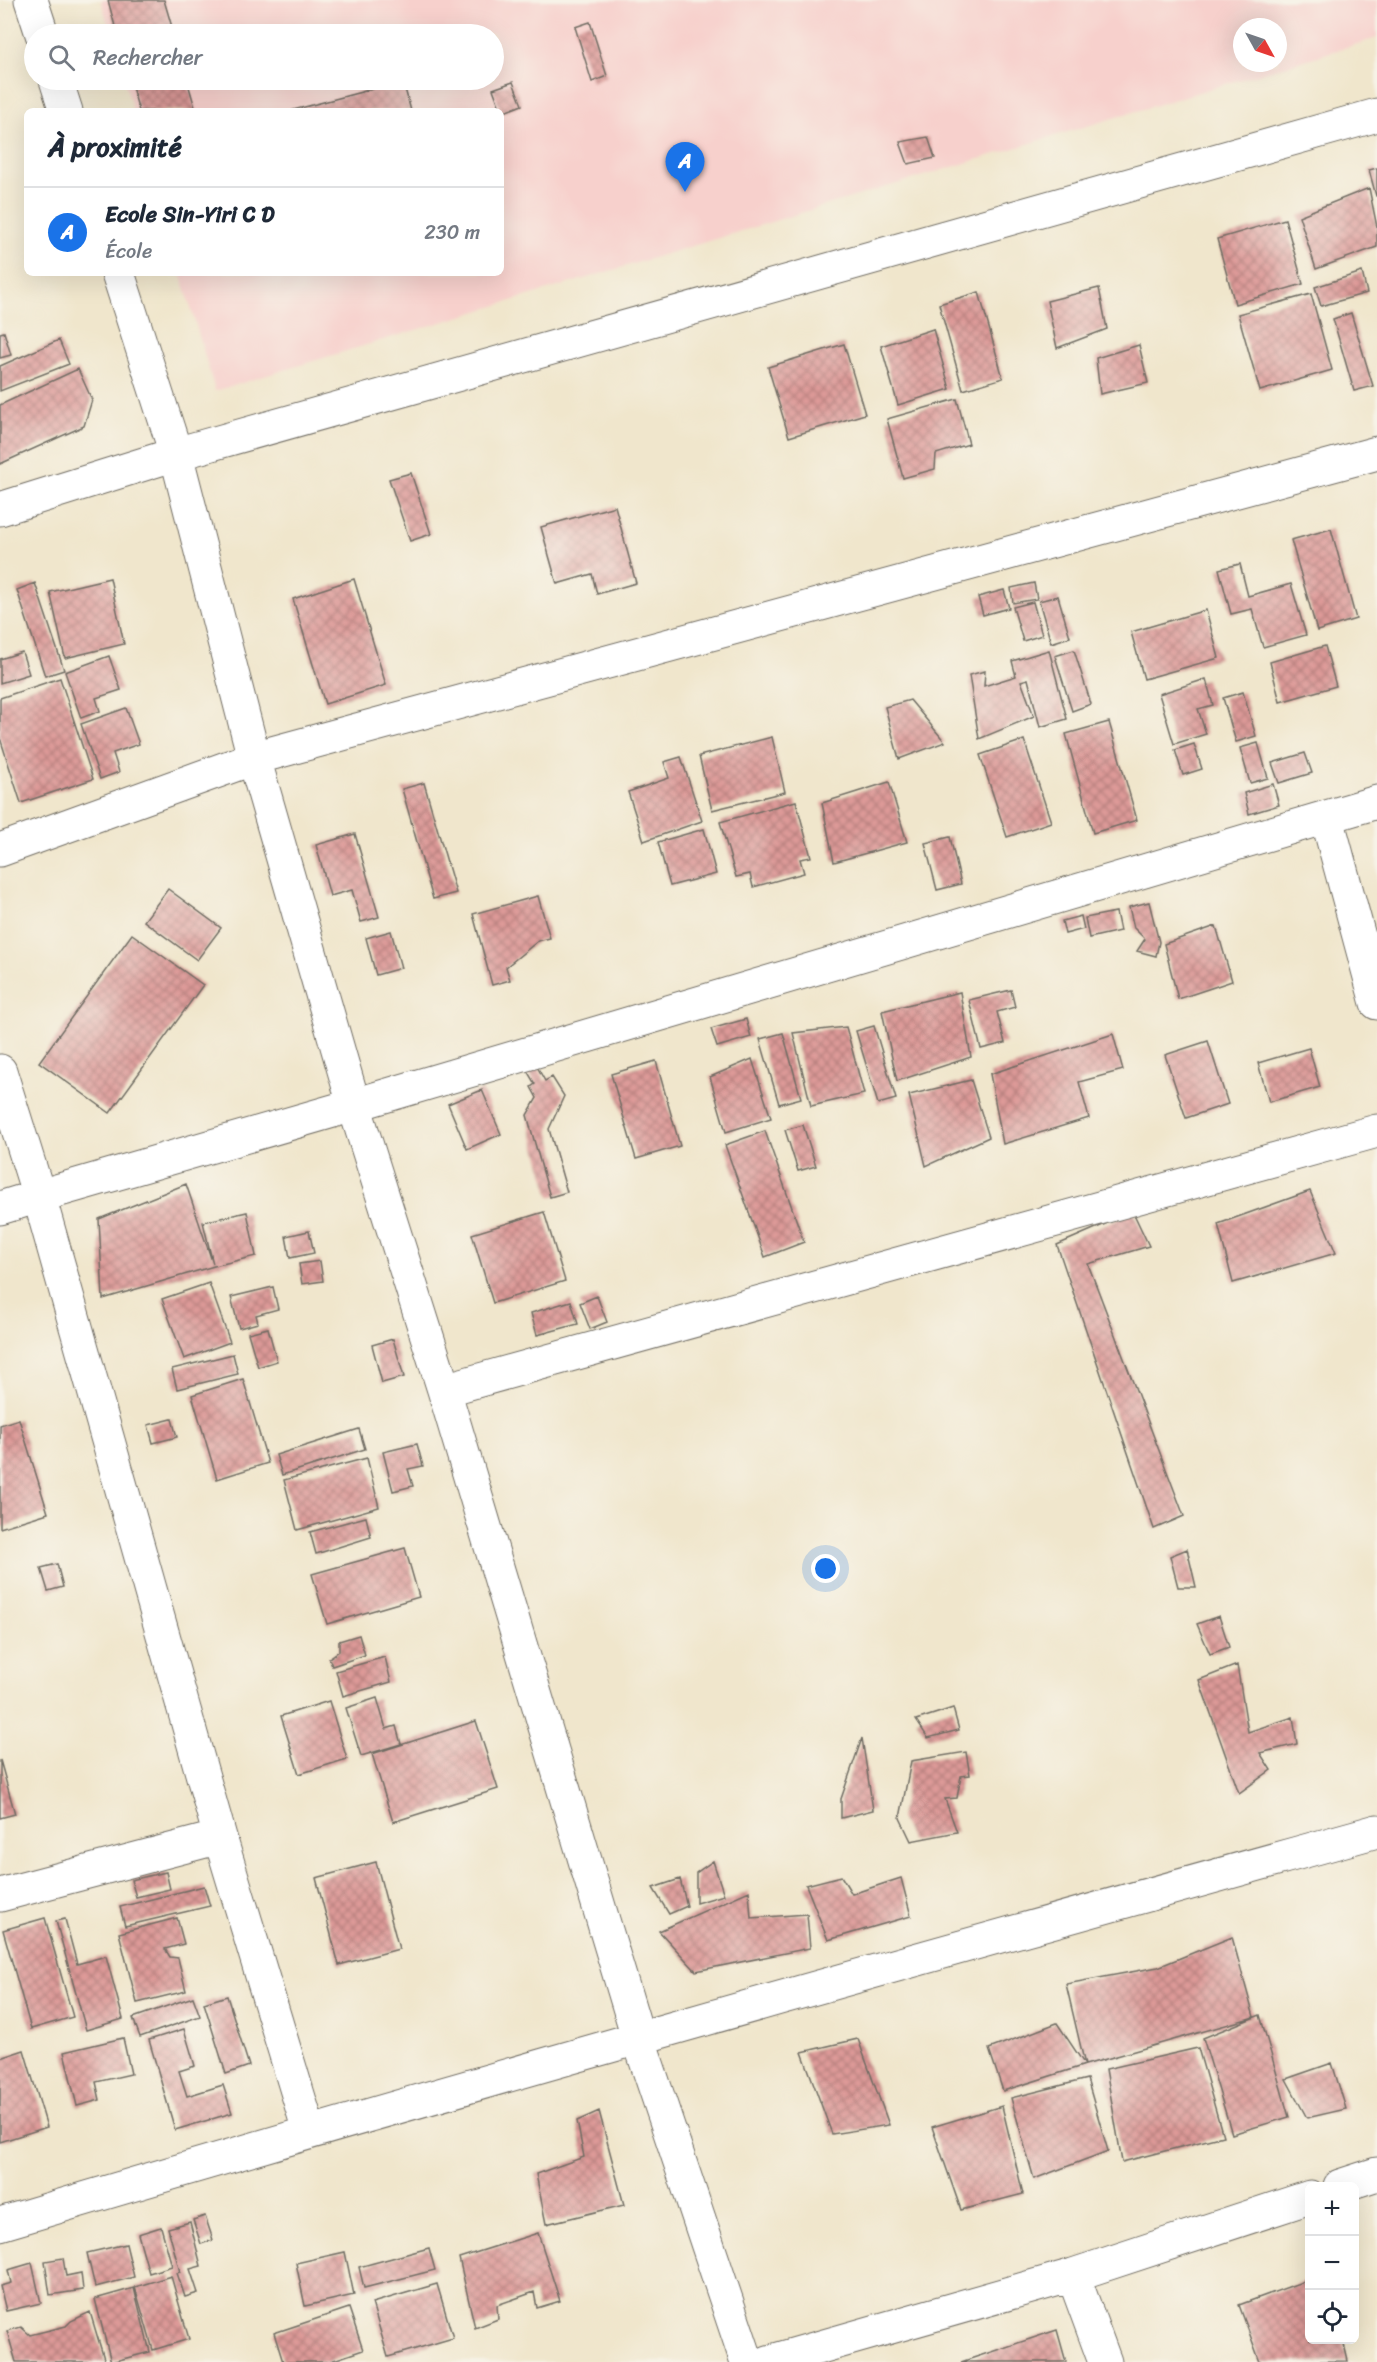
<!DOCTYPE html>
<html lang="fr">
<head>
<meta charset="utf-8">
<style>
  :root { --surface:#fff; --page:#f6f6f7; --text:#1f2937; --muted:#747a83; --line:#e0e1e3; --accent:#1a73e8 }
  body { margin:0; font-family:Sriracha,sans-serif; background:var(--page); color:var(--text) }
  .controls { position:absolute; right:18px; bottom:18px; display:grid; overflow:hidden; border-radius:9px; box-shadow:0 6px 24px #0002 }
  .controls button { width:54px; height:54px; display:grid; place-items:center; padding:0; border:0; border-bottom:2px solid var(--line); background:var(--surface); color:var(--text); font:30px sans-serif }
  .compass { position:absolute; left:1233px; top:18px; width:54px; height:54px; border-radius:50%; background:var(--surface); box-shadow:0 6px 24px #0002; rotate:130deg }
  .you { position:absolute; left:826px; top:1569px; width:21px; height:21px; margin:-15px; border:4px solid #fff; border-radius:50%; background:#1a73e8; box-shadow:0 0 0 9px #1a73e833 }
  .badge { display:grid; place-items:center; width:39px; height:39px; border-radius:50%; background:var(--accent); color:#fff; font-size:20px; font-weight:700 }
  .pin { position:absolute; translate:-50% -50px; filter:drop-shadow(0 2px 3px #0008) }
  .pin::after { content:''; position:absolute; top:32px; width:21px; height:18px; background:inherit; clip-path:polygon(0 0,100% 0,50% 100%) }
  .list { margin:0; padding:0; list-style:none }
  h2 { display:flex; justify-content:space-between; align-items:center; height:78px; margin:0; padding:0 24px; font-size:26px }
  h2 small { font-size:20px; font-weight:400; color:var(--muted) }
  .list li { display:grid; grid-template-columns:39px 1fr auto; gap:18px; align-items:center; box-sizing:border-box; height:90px; padding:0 24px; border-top:2px solid var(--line) }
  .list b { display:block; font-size:22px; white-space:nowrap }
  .list p { margin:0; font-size:20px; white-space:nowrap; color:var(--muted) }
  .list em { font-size:20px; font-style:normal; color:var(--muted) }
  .icon { flex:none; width:33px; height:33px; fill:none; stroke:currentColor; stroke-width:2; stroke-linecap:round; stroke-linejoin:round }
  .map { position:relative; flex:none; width:1377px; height:2362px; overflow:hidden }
  .search { position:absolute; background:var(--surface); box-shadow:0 6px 24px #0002; left:24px; top:24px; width:480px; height:66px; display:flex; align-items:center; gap:15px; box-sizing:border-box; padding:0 21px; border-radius:33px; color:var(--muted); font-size:22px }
  .panel { position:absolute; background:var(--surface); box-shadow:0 6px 24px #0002; left:24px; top:108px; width:480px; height:168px; border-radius:9px }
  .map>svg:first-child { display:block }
  .built { fill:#f7d0cc; fill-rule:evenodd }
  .building { fill:url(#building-cross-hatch) }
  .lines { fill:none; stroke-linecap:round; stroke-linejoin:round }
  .minor-casing { stroke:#706c63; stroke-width:35 }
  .minor { stroke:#fff; stroke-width:33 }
</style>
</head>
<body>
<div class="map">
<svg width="1377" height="2362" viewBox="0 0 1377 2362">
  <defs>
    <pattern id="building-cross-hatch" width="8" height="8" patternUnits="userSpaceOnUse" patternTransform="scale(1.5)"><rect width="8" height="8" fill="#dd9a98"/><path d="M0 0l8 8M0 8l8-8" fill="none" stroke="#b37e7c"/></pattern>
  </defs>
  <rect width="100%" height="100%" fill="#f7f3e8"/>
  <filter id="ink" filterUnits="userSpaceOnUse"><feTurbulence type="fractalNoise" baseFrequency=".0167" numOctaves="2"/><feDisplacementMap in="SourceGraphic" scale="12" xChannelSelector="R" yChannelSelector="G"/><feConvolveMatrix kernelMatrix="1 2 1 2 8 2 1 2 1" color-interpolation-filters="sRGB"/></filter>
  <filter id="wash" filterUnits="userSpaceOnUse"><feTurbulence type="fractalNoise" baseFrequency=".008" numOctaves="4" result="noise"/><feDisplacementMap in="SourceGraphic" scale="24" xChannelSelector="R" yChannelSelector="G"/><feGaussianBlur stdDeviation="1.35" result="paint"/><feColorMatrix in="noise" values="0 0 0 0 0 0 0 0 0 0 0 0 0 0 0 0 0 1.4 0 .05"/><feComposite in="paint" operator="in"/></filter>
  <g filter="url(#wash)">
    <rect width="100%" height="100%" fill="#f0e6cc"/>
    <path class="built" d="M101,0H1377V38L215,391L181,273H501V111H133L124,80H494V34H111ZM1242,27H1278V63H1242Z"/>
    <g id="blocks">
      <path class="building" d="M108,0H164L174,34H117Z
        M590,22L607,76L592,82L575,27Z
        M130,80H187L196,111H139Z
        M403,81L411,111H293V110Z
        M513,82L522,105L502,113L493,89Z
        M928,137L935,158L908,164L900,142Z
        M1377,168V196H1376L1369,170Z
        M1369,188L1377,227V247L1316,269L1299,216Z
        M1285,219L1303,284L1235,304L1217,239Z
        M1362,272L1367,293L1321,306L1315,287Z
        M1099,288L1107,329L1057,348L1047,301Z
        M979,292L1003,378L963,390L939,304Z
        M1311,294L1332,370L1260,391L1238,314Z
        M1351,313L1373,386L1354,391L1333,319Z
        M933,329L950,389L898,405L881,346Z
        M4,332L11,355L0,358V333Z
        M59,340L69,364L0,391V366Z
        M844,344L865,414L789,437L768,367Z
        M1139,345L1148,383L1100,394L1096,358Z
        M78,369L92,400L84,426L0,464V405Z
        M957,399L969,444L936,454L935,469L903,478L887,419Z
        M411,473L431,534L410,541L389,479Z
        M615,506L636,583L597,594L592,574L557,584L541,527Z
        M1331,529L1356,619L1317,631L1291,540Z
        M1240,564L1248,596L1291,584L1306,635L1263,647L1252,609L1231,614L1219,569Z
        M110,578L124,644L65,658L50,592Z
        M354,579L386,685L325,704L293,599Z
        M35,583L64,670L45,676L17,590Z
        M1034,583L1037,599L1013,603L1011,588Z
        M1004,590L1009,608L983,615L978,597Z
        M1058,596L1070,637L1051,643L1039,601Z
        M1033,602L1042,635L1023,641L1013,607Z
        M1206,610L1219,658L1144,679L1131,632Z
        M1325,646L1336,686L1280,702L1270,662Z
        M1049,650L1067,719L1040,727L1028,679L1021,681L1034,716L979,739L969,675L985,671L984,686L1016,676L1012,661Z
        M1074,650L1091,704L1072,711L1055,656Z
        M22,652L29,674L0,683V659Z
        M109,656L121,690L96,698L100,711L81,718L65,672Z
        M60,678L93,779L21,803L0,738V698Z
        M1206,679L1213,705L1198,709L1206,734L1174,744L1159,694Z
        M1243,692L1256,736L1236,742L1223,698Z
        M910,700L945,742L899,759L885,707Z
        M126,708L139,744L113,753L119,772L100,779L81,724Z
        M1109,722L1137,820L1093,833L1066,734Z
        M772,737L785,792L712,810L699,756Z
        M1024,740L1051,822L1007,837L980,755Z
        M1258,743L1268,778L1250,783L1240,748Z
        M1194,744L1202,769L1183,775L1175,750Z
        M1305,753L1312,773L1279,783L1272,763Z
        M681,757L702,821L644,841L628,792L669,778L664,762Z
        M889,782L907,842L834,862L822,803Z
        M424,783L456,893L433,899L402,789Z
        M1273,784L1279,805L1249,814L1244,793Z
        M796,801L811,857L800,859L804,873L753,887L750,874L736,877L720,822Z
        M704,829L716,874L670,886L658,842Z
        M355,834L379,917L361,922L352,890L330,896L316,845Z
        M950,837L961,884L937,890L925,843Z
        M168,889L221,928L197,960L144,921Z
        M538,896L550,938L538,941L506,967L510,980L492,985L473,914Z
        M1149,902L1159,942L1156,956L1137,951L1145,939L1134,928L1129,907Z
        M1116,912L1120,931L1089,938L1085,918Z
        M1081,916L1084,929L1065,934L1062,921Z
        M1216,926L1232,981L1178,999L1164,944Z
        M391,931L401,968L376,975L366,938Z
        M132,934L203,985L110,1113L39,1062Z
        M1011,990L1015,1007L997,1012L1005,1043L981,1049L969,1000Z
        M960,992L971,1057L897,1081L882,1011Z
        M746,1019L751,1037L717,1047L711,1029Z
        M874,1026L896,1099L878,1104L856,1031Z
        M846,1027L864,1094L811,1106L793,1033Z
        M783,1033L801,1098L779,1104L760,1039Z
        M1113,1034L1123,1070L1079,1082L1089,1118L1003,1144L990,1074Z
        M1208,1041L1228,1104L1186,1118L1165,1055Z
        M1309,1048L1320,1087L1269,1102L1258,1063Z
        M752,1059L771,1118L726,1132L710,1077Z
        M656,1061L680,1146L636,1159L611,1074Z
        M535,1063L545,1081L552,1077L564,1096L549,1129L567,1192L550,1197L527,1115L537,1098L531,1087L535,1084L526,1069Z
        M971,1080L989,1137L926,1166L909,1095Z
        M482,1090L501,1134L467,1149L448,1104Z
        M803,1125L816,1166L798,1171L785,1130Z
        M765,1131L804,1242L765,1257L725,1145Z
        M186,1184L213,1264L203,1222L247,1212L256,1256L214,1266L103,1299L99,1219Z
        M1310,1191L1336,1253L1233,1283L1218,1224Z
        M544,1212L565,1281L493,1303L472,1234Z
        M1133,1212L1149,1246L1088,1264L1184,1516L1154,1529L1057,1245Z
        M309,1231L314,1253L290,1258L286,1236Z
        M320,1261L323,1281L302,1284L299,1264Z
        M209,1283L230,1342L184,1359L162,1299Z
        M273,1287L278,1309L256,1315L258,1323L239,1328L231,1297Z
        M597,1296L607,1322L590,1329L580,1303Z
        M571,1301L578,1324L537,1335L531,1313Z
        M268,1328L277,1361L258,1367L248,1333Z
        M393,1339L404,1377L382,1383L372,1345Z
        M233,1354L238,1374L177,1389L172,1369Z
        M243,1379L268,1463L217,1479L192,1395Z
        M19,1419L48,1513L0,1528V1425Z
        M172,1419L177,1437L153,1443L148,1425Z
        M359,1429L365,1449L282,1475L276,1455Z
        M417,1444L423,1466L408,1469L413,1486L393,1491L383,1452Z
        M367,1458L379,1507L297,1530L284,1480Z
        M366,1517L371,1537L316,1554L310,1532Z
        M405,1548L419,1597L327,1624L312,1574Z
        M1187,1549L1196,1587H1178L1170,1556Z
        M57,1564L63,1587L48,1591L41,1568Z
        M1219,1616L1229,1647L1210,1654L1197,1624Z
        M359,1635L365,1655L332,1666L329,1658L339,1651V1641Z
        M385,1657L391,1682L343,1696L336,1671Z
        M1237,1665L1248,1732L1293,1717L1297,1744L1260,1753L1271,1770L1239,1793L1199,1680Z
        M377,1698L386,1729L396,1726L401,1744L361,1756L346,1708Z
        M329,1701L347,1759L299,1774L281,1716Z
        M953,1708L959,1730L928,1738L916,1720Z
        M476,1721L498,1789L393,1822L372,1754Z
        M862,1738L873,1810L841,1818V1799Z
        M966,1752L970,1775L961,1776L957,1798L945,1799L957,1832L911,1841L900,1818L911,1761Z
        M0,1760L15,1814L0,1818Z
        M713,1861L724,1895L696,1903V1873Z
        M376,1862L399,1949L339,1965L316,1878Z
        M166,1872L170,1889L136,1897L131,1880Z
        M841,1876L852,1894L901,1878L911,1916L828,1940L806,1885Z
        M680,1879L687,1906L669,1914L653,1888Z
        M204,1886L210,1906L125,1926L120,1907Z
        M749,1891L751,1918L807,1914L810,1948L696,1971L659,1931Z
        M45,1918L73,2017L31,2029L3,1930Z
        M177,1918L184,1944L165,1949L170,1957L178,1958L186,1991L137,2003L119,1933Z
        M65,1919L77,1964L106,1956L123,2019L86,2030L56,1921Z
        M1232,1937L1254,2017L1085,2065L1066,1984L1158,1967Z
        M227,1996L249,2066L226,2074L204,2003Z
        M193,1997L200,2016L140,2037L133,2018Z
        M1260,2015L1289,2117L1232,2134L1203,2038Z
        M1057,2023L1085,2065L1003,2091L989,2049Z
        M184,2029L195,2066L179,2071L187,2096L223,2085L232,2113L175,2130L149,2040Z
        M123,2038L131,2074L96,2082L100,2100L77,2106L64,2052Z
        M858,2039L889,2125L832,2134L802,2052Z
        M1198,2048L1223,2136L1122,2162L1106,2069Z
        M24,2050L47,2127L0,2142V2058Z
        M1332,2063L1346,2109L1307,2118L1286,2079Z
        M1087,2079L1108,2151L1034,2179L1011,2098Z
        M1002,2106L1023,2194L961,2210L932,2127Z
        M599,2111L624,2205L546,2224L536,2174L584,2157L577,2121Z
        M205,2216L213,2240L201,2244L193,2220Z
        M190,2222L201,2266L190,2269L198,2293L185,2297L177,2273L180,2272L168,2228Z
        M161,2227L172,2266L149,2273L138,2234Z
        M538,2233L560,2301L537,2308L534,2292L497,2305L498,2319L475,2328L459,2258Z
        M126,2244L134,2277L95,2287L87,2253Z
        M429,2248L435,2270L364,2288L359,2267Z
        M345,2252L354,2295L305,2306L296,2263Z
        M63,2258L66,2276L81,2273L83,2290L50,2295L45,2261Z
        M32,2263L41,2303L6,2311L0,2286L11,2283L8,2270Z
        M171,2276L189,2339L153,2350L135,2287Z
        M1310,2279V2340H1343L1348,2361L1260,2362L1239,2305Z
        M437,2284L453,2338L388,2357L372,2303Z
        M134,2288L150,2352L111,2362L95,2299Z
        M349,2308L363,2350L328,2362H283L274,2333Z
        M90,2312L105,2362H16L7,2331L21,2327L30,2335L66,2326L71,2321Z
        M1057,2330L1066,2362H961Z"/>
    </g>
  </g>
  <g filter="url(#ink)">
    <use href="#blocks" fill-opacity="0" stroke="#706c63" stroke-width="1.5"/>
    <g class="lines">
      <g class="minor-casing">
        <path id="minor" d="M31,0L42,34
          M56,80L66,111
          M118,273L176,454L254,758L354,1105L444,1390L638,2037L747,2362
          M0,509L176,454L1377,115
          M1327,818L1377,1003
          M0,850L254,758L1377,453
          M0,1071L39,1196L354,1105L1377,802
          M0,1208L39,1196L220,1837L309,2131
          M444,1390L1377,1131
          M0,1895L220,1837
          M1340,2186L1377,2174
          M0,2224C457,2087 917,1959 1377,1831
          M1073,2275L1105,2362
          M768,2362L1073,2275L1310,2197"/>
      </g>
      <use href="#minor" class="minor"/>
    </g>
  </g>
</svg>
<div class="controls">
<button>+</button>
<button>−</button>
<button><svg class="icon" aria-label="locate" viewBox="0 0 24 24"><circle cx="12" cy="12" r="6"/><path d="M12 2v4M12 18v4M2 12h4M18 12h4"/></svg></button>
</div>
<svg class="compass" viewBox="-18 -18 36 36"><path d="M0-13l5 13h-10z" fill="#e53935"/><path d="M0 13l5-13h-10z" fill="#747a83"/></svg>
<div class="you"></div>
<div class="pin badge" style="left:685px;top:192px">A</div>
<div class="search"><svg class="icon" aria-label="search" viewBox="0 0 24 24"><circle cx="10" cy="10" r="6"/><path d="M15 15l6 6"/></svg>Rechercher</div>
<section class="panel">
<h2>À proximité<small></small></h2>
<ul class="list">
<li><span class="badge">A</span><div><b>Ecole Sin-Yiri C D</b><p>École</p></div><em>230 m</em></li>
</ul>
</section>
</div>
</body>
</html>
